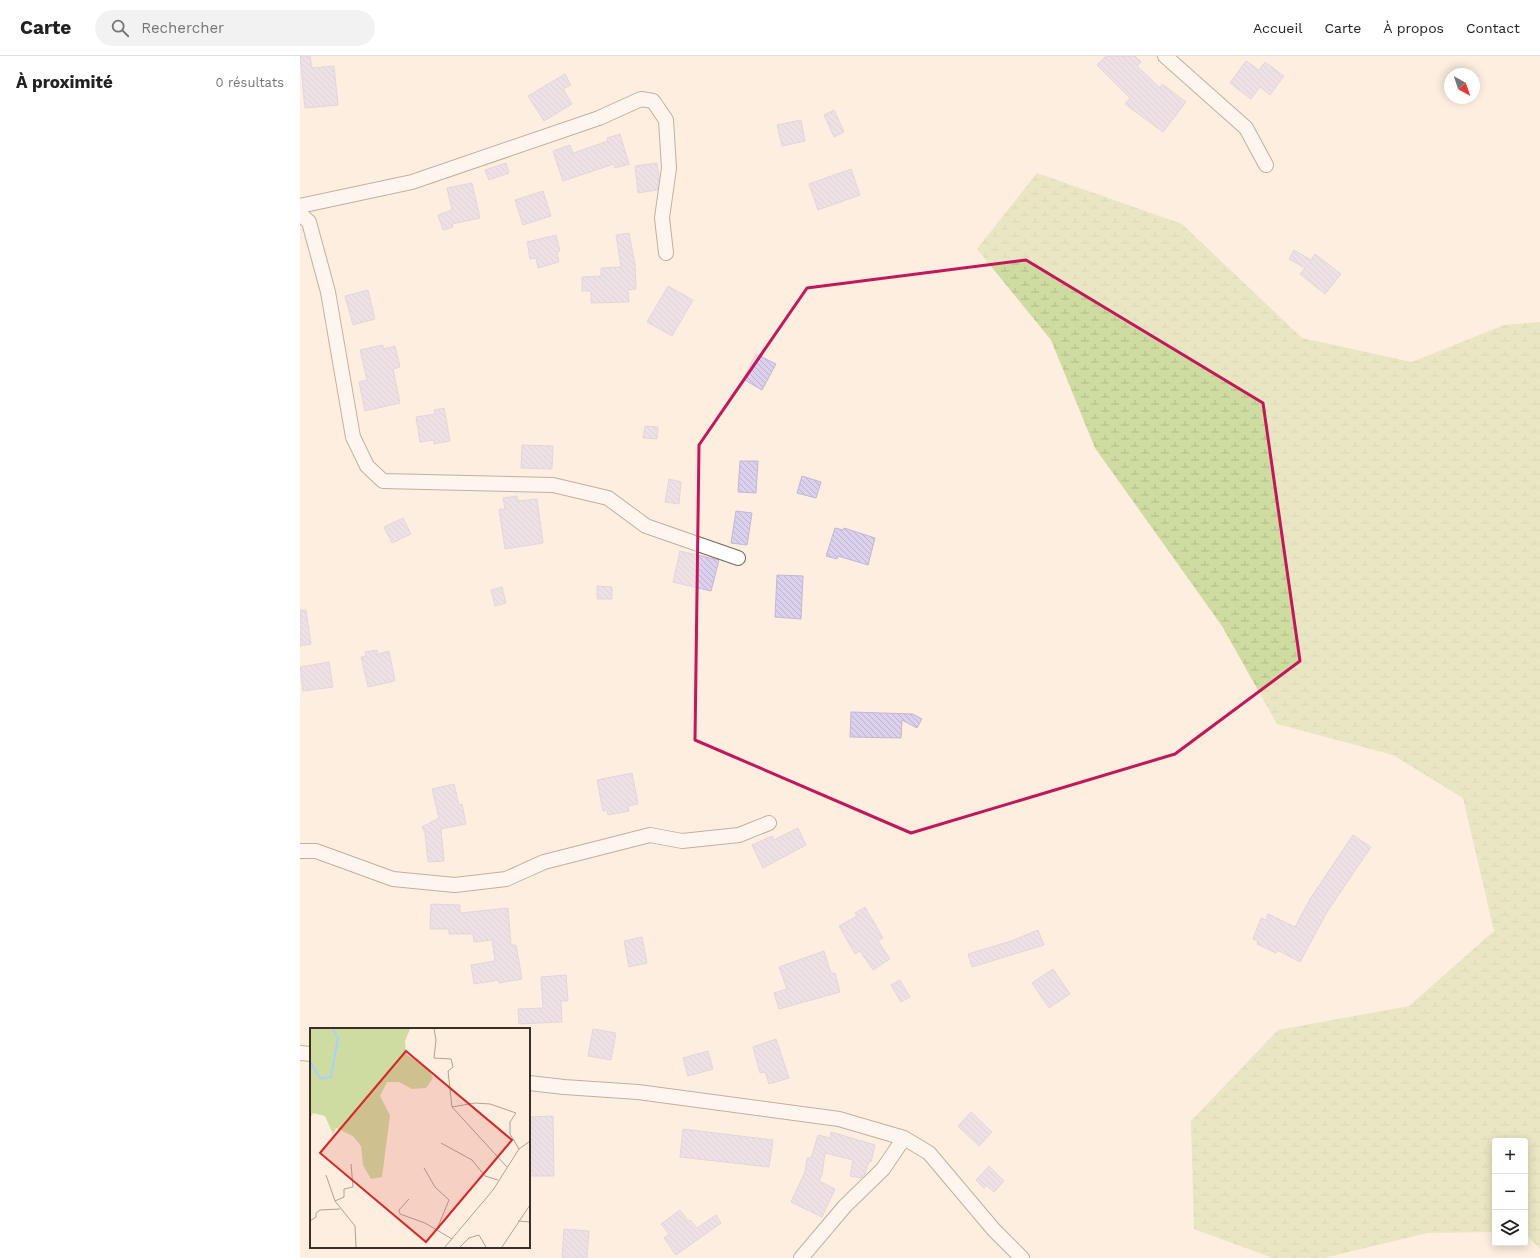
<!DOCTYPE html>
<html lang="fr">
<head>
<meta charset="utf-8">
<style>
  :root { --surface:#fff; --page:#f2f2f2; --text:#222; --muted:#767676; --line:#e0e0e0 }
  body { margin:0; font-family:"Work Sans",sans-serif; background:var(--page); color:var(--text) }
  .controls { position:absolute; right:12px; bottom:12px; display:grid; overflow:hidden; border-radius:4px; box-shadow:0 2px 10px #0003 }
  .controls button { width:36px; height:36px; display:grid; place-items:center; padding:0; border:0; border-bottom:1px solid var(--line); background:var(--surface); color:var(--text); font:20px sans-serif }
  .compass { position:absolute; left:1144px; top:12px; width:36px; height:36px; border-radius:50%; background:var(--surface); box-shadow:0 2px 10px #0003; rotate:140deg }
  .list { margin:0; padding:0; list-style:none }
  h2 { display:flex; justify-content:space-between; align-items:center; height:52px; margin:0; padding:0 16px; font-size:17px }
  h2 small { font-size:13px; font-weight:400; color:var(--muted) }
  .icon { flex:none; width:22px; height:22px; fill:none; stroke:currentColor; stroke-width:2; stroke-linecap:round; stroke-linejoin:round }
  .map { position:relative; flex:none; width:1240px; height:1202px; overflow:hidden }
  header { display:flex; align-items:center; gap:24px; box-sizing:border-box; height:56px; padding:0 20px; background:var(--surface); border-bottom:1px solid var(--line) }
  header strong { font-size:19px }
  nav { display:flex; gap:22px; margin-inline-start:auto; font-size:14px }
  .search { width:280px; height:36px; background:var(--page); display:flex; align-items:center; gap:10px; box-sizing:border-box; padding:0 14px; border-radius:22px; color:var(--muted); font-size:15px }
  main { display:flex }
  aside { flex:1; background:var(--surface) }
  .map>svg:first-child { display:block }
  .wetland { fill:url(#wetland-marsh) }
  .building { fill:url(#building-back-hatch); stroke:#c2b8d4 }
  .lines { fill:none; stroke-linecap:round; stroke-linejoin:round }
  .street-casing { stroke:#79644f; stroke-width:16 }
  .street { stroke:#fff; stroke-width:14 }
  .marked { fill:none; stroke:#c2185b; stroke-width:3; stroke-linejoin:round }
  .inset-river { fill:none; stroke:#a4d3fd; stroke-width:2 }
  .inset-road { fill:none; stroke:#aea296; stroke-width:1 }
  .view { fill:#d62828; fill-opacity:0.15; stroke:#d62828; stroke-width:2 }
  .inset-edge { fill:none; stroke:#382f26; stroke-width:2 }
</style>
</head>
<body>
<header>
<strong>Carte</strong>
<div class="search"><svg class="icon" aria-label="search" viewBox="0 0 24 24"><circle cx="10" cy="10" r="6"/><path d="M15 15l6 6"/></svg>Rechercher</div>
<nav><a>Accueil</a><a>Carte</a><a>À propos</a><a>Contact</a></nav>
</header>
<main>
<aside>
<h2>À proximité<small>0 résultats</small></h2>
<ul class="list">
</ul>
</aside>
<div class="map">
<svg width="1240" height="1202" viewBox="0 0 1240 1202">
  <defs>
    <pattern id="wetland-marsh" width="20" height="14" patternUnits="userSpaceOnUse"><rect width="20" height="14" fill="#cedba1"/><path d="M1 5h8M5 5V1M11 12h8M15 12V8" fill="none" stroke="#b2bc8a"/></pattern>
    <pattern id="building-back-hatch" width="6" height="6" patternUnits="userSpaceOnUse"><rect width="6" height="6" fill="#dbd0ed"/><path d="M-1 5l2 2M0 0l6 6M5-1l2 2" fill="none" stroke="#bdb3cb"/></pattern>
  </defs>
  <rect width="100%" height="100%" fill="#fdeee0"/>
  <path class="wetland" d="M737,117L882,168L1002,282L1112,306L1204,269L1240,266V1193L1225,1177V1085H1195V1176L1127,1177L1024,1202H973L894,1173L891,1065L978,974L1109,950L1194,875L1163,742L1093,699L977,668L922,570L795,392L751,284L677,193Z"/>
  <path class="building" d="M0,0H10L12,12L34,10L38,49L5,52Z
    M806,0H835L841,6L837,10L860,32L862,28L886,46L863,76L825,48L830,42L797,9Z
    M946,5L959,14L965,6L984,20L970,39L960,31L951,43L930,27Z
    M265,18L271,29L263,33L272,48L244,65L228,40Z
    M534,54L544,76L534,81L524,59Z
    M501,64L505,85L482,90L477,69Z
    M320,78L329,108L315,112L314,108L263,125L253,95L270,89L273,97L308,85L307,82Z
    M206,107L209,117L189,124L185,114Z
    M357,107L359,122L357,134L338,137L335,110Z
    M551,113L560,139L518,154L509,128Z
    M172,127L180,162L152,168L153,171L143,174L138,159L152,154L147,132Z
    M243,135L251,160L223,169L215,144Z
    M329,177L335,209L336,233L328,234L329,246L291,247V235H282V221L301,220V212L321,211L316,179Z
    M256,179L260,195L257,196L259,206L238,212L236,202L230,203L227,186Z
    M994,194L1011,204L1015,198L1041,218L1025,238L1000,218L1005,212L989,203Z
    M368,230L393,244L372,280L347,266Z
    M68,234L75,263L53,269L45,240Z
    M83,289V293L95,290L100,311L93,313L100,347L65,355L59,326L67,324L60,294Z
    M456,298L476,308L462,334L443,323Z
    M144,352L150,385L134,388V384L120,386L116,361L135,358L134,354Z
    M345,370L358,371L357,383L343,382Z
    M222,389L253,390L252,413L221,412Z
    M440,405H458L456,437L438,436Z
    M502,420L521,426L516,442L497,437Z
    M369,423L381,426L379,448L365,446Z
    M217,440L218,445L237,443L243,487L205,493L199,453H205L203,442Z
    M436,455L452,457L447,489L431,487Z
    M103,462L111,478L92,487L84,471Z
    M535,472L543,474L544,472L575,482L568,509L538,500L537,503L526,500Z
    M380,495L419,504L411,535L373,526Z
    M477,519L503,520L501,563L475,561Z
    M297,530L312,531V543H297Z
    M202,531L206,547L195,550L191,534Z
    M0,554H6L11,588L0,590Z
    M77,594L78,598L89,595L95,625L68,631L61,601L66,600L65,596Z
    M29,606L33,631L3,635L0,611Z
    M551,656L613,658L622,663L617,672L602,664L601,682L550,681Z
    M332,717L338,748L328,750L329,755L308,759L307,754L303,755L297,724Z
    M154,728L159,749L162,748L166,768L141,773L144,805L128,806L125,777L122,771L139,762L132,733Z
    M498,772L506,789L463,812L452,789L472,780L474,784Z
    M1053,779L1071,791L1027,856L1000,906L977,894L976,897L957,888L958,885L953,883L961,862L966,864L968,858L995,871L1010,843Z
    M131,848L160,849V857L208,852L211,889H216L222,923L199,927V924L174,928L171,909L195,905L192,884L174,886L173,878H149V873H130Z
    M565,851L583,882L578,885L590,903L573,914L560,895L555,898L539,870L557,860L555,857Z
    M738,874L744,889L672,911L668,898L711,885Z
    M342,881L347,907L329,911L324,885Z
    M524,895L531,917H535L540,936L479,953L474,937L487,933L479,911Z
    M753,913L770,938L749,952L732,927Z
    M266,919L268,945H261L262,966L219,968L218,953L243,952L241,921Z
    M600,924L610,941L601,946L591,929Z
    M293,973L316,977L311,1004L288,1000Z
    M476,983L489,1022L469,1028L465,1016L460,1017L453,991Z
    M408,995L413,1013L388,1020L383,1002Z
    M671,1056L692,1076L679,1090L658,1070Z
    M253,1060L254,1120H229V1061Z
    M383,1073L473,1084L469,1111L380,1101Z
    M531,1076L575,1089L571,1106L569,1105L565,1118L561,1122L550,1120L553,1104L525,1097L522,1119L519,1125L535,1133L522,1161L491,1146L505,1116L507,1102H511L518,1079L530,1082Z
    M689,1110L704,1125L694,1136L686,1129L684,1132L676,1124Z
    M380,1154L388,1165L390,1164L397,1172L416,1159L421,1167L376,1199L364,1182L369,1178L361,1168Z
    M264,1173L289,1175L287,1202H262Z"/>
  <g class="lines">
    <g class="street-casing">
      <path id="street" d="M865,0L946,72L966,109
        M0,150L112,126L299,62L341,43L353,45L366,64L369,112L362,162L366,197
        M0,158L9,166L28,236L53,381L67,410L83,425L253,429L308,442L346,470L438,502
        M0,795H16L93,823L155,829L206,823L244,806L350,779L382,785L439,779L469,767
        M0,997L11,998
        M229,1027L264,1031L338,1036L539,1063L604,1082L629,1097L694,1174L722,1202
        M501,1202L545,1150L583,1113L604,1082"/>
    </g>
    <use href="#street" class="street"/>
  </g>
  <path d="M0 0H1240V1202H0ZM726,204L963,347L1000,605L875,698L611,777L395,684L399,389L507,232Z" fill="#fdeee0" fill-opacity=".55" fill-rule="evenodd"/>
  <path class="marked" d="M726,204L963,347L1000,605L875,698L611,777L395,684L399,389L507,232Z"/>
  <g transform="translate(10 972)">
    <rect width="220" height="220" fill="#fdeee0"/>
    <path d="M0,1H100L95,13L96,26L118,40L123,50L116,60L102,61L89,54H77L70,68L80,87L72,149L61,151L53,137L51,118L43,108L26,100L23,106L15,88L3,85L0,91Z" fill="#cedba1"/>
    <path class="inset-river" d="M0,34L11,51L21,49L28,10L23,1"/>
    <path class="inset-road" d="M124,1L126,12L124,30L141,31L143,39L138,43L142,79L197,139M142,79L165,75L180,76L206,85L200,94V106L209,121M131,115L162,132L175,148L188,152M114,140L125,159L139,172L127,201M16,147L25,173L45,198L46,219M99,171L89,182L90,186L115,195L142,211M25,173L34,169V161L43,159L41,136M0,193L6,189V185L10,182L30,181M208,193L220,194M135,219L183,162L209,121L220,113M150,219L159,210L169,207L176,219M192,219L220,177"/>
    <path class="view" d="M96,23L202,112L116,214L10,125Z"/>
    <rect width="220" height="220" class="inset-edge"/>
  </g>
</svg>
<div class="controls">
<button>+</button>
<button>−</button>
<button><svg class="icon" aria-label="layers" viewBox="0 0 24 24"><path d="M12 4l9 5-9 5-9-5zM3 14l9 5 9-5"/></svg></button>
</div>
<svg class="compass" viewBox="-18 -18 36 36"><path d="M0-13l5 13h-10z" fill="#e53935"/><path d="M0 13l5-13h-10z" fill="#767676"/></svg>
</div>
</main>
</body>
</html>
